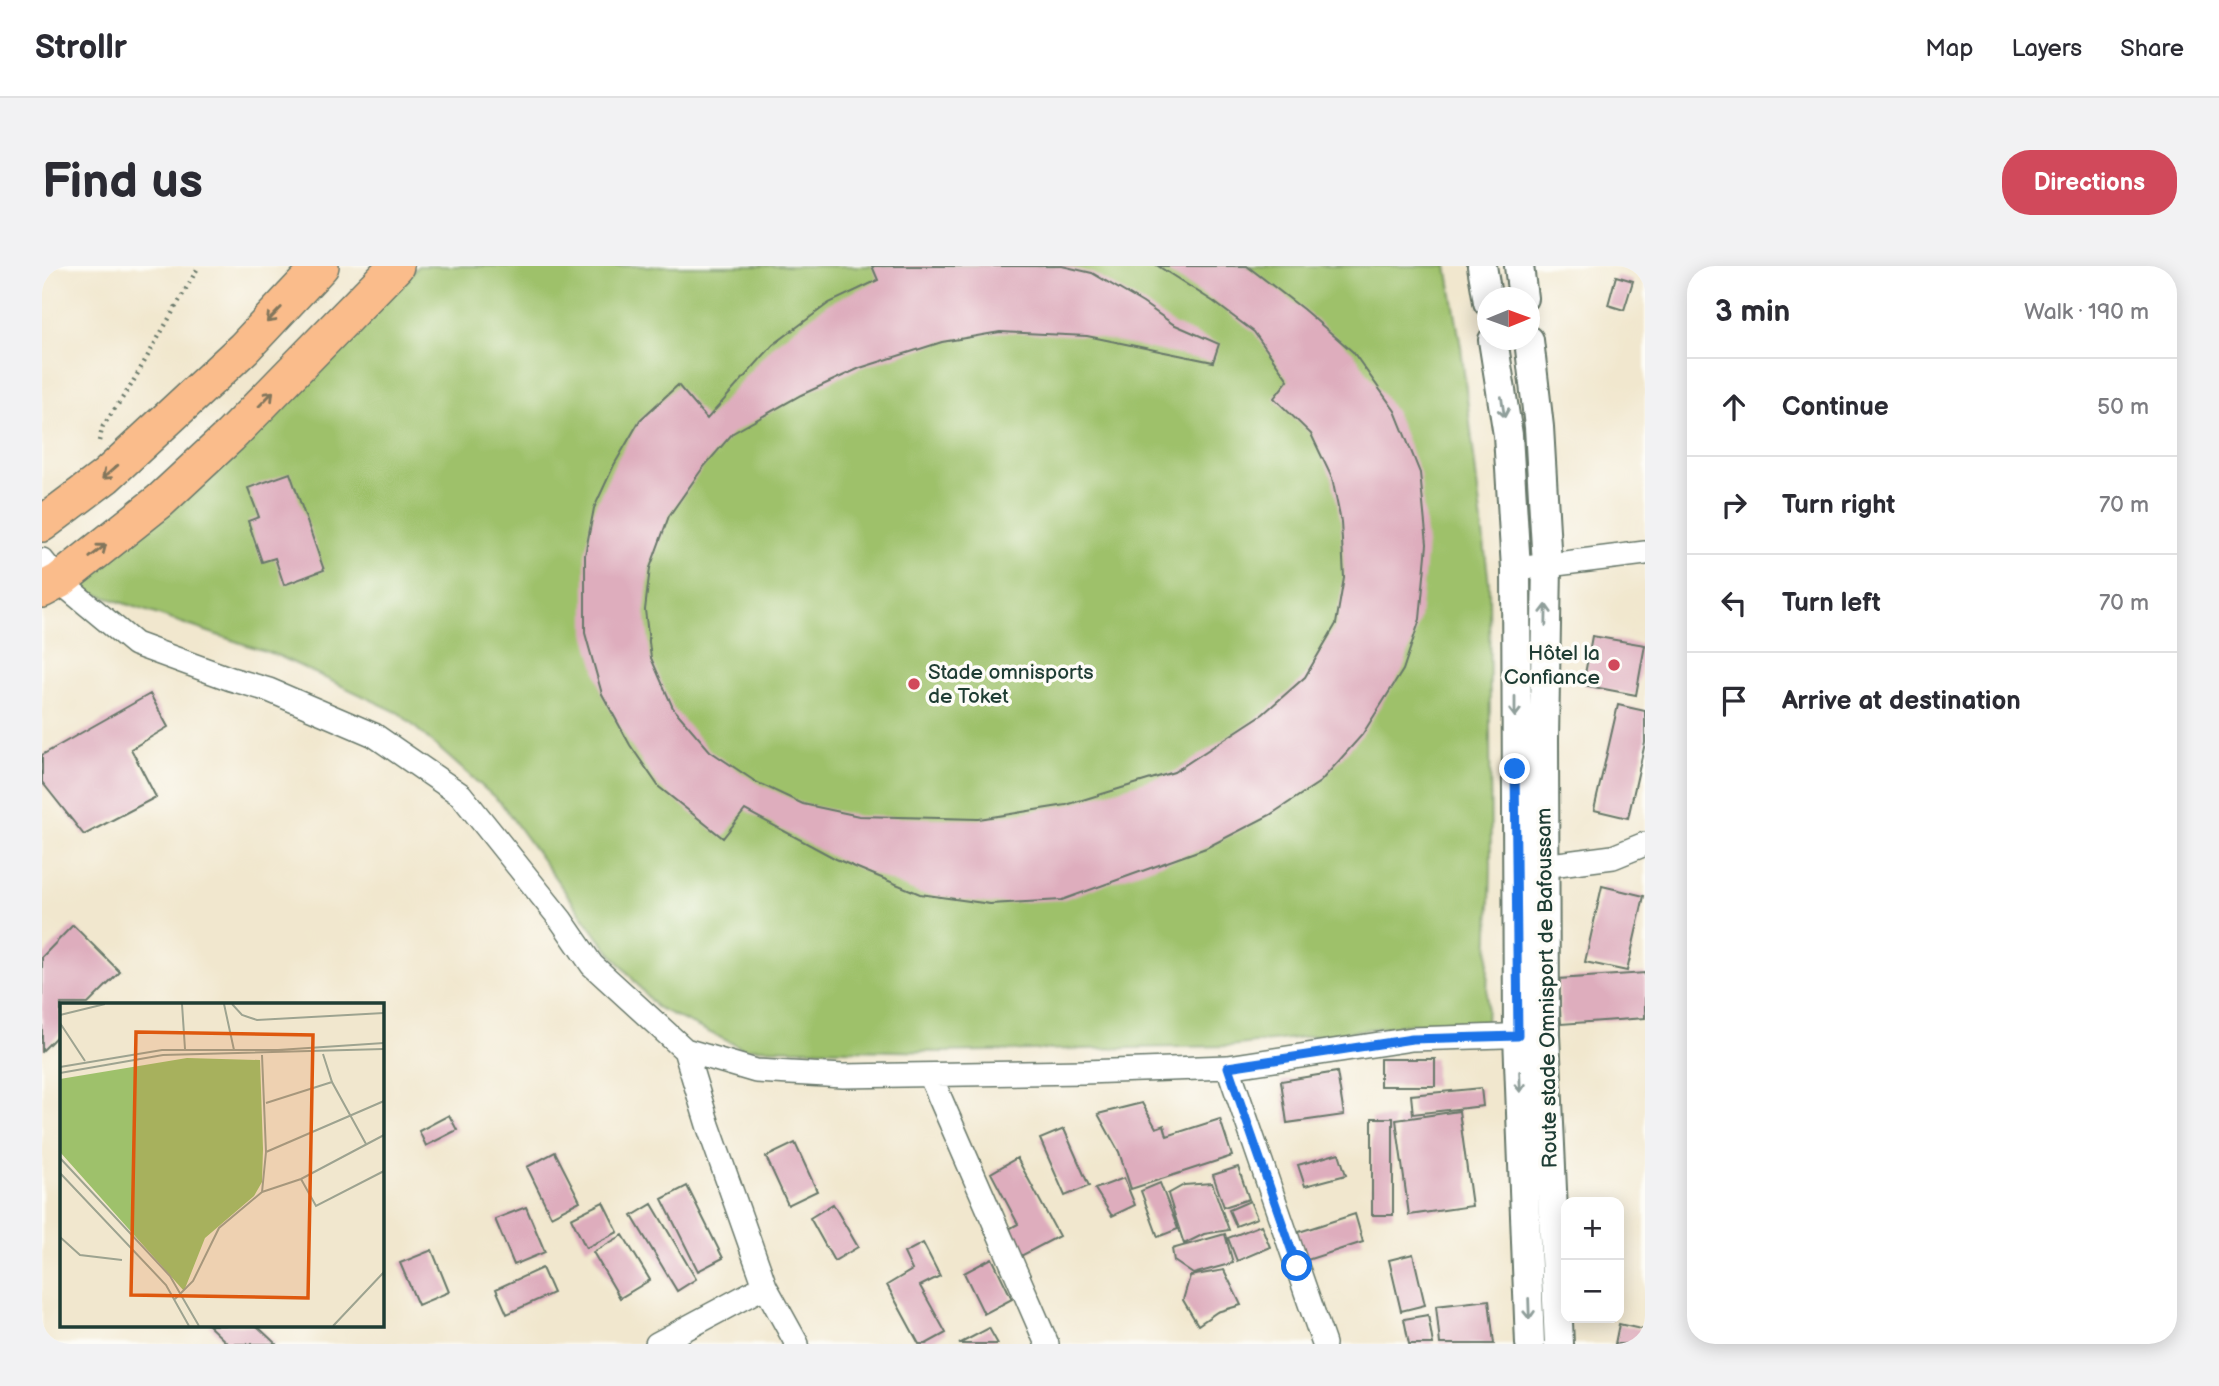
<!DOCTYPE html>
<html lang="en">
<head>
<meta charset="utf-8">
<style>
  :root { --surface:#fff; --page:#f2f2f3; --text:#2b2b33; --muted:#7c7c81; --line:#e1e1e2; --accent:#d1495b }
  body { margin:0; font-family:"Balsamiq Sans",sans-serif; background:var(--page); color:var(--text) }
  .controls { position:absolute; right:21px; bottom:21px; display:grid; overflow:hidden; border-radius:14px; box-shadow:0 4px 18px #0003 }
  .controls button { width:63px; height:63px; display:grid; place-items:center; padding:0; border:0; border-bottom:2px solid var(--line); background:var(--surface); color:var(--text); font:35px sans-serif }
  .compass { position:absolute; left:1435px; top:21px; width:63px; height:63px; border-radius:50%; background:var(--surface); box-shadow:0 4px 18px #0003; rotate:89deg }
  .stop { position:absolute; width:21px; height:21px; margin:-16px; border:5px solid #1a73e8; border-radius:50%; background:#fff }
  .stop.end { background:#1a73e8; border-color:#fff; box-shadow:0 2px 7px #0008 }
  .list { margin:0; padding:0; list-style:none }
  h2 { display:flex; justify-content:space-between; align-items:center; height:91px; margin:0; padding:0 28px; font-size:30px }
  h2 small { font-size:23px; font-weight:400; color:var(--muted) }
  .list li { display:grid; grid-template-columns:46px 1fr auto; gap:21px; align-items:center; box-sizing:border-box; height:98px; padding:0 28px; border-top:2px solid var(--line) }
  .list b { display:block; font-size:26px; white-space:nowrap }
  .list em { font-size:23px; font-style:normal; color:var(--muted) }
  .icon { flex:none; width:38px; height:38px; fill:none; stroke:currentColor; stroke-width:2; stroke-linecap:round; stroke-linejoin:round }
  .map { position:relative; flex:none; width:1603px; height:1078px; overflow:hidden; border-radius:28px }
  header { display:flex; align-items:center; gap:42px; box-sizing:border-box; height:98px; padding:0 35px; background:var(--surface); border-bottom:2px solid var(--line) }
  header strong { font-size:33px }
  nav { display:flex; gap:38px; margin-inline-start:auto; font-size:24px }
  .intro { display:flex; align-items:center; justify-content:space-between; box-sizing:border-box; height:168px; padding:0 42px }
  h1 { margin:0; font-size:49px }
  .button { padding:18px 32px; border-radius:28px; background:var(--accent); color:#fff; font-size:24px; font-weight:700 }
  main { display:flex; gap:42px; padding:0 42px }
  aside { flex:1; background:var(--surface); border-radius:28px; box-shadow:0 4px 18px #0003 }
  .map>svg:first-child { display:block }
  .green { fill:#9ec16b; stroke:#5e7f50; stroke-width:2 }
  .building { fill:#deadbd }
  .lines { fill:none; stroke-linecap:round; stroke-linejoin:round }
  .minor-casing { stroke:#68786a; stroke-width:26 }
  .tertiary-casing { stroke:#68786a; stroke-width:32 }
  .primary-casing { stroke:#68786a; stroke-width:38 }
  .path { stroke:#68786a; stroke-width:4.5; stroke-dasharray:2 5; stroke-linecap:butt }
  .minor { stroke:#fff; stroke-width:23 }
  .tertiary { stroke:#fff; stroke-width:28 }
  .primary { stroke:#fabc8b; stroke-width:35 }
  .oneway { stroke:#82765b }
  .oneway2 { stroke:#8f9e9a }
  .route { stroke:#1a73e8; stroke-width:9 }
  .poi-dot { fill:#d1495b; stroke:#fdfcf7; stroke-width:2.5 }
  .labels { text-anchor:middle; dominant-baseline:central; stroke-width:7; stroke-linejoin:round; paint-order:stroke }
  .poi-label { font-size:21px; fill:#1f3d34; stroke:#fdfcf7; text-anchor:end }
  .street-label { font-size:21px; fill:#1f3d34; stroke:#fdfcf7 }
  .inset-road { fill:none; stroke:#9da390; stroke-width:2 }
  .view { fill:#de580e; fill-opacity:0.15; stroke:#de580e; stroke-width:3.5 }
  .inset-edge { fill:none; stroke:#1f3d34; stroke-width:3.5 }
</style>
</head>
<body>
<header>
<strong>Strollr</strong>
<nav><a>Map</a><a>Layers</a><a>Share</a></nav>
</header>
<div class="intro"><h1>Find us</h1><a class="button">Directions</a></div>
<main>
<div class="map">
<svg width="1603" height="1078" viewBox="0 0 1603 1078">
  <rect width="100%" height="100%" fill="#fdfcf7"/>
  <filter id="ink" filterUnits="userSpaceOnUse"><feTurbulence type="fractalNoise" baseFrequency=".0143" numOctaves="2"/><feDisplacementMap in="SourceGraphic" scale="14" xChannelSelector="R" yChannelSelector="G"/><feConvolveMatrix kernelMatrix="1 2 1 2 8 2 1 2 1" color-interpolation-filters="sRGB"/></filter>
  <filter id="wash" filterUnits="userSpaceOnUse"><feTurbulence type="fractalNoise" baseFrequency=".00686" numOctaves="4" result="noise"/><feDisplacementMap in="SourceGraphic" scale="28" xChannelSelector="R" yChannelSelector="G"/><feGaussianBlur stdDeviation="1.57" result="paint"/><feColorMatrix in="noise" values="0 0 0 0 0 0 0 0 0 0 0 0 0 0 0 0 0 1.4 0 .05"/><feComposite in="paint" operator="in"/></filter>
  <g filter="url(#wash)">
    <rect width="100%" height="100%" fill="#f1e7ce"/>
    <path class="green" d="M376,0H1405L1419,81L1447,318L1449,603L1444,763L1369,758L1188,780L901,786L700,782L614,741L558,674L459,537L357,447L237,390L31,320L187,187L310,71Z"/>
    <g id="blocks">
      <path class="building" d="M830,0H1020L1050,7L1101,37L1131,58L1177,78L1171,96L1045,70L958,66L900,76L818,102L759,129L691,167L660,203L627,250L608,302L603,344L609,392L631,442L668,485L714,516L761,538L817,550L937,553L1024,539L1132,506L1221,448L1263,411L1294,358L1302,312L1299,256L1290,212L1269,168L1232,132L1246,114L1212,66L1172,36L1116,0H1205L1261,43L1311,86L1353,145L1378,207L1385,278L1378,353L1361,404L1320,469L1278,516L1228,549L1164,582L1020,634L948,638L878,628L794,593L703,544L681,572L617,521L588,479L560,428L543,367V289L552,242L572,199L598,154L636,119L665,153L731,79L787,37L836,14Z
        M1574,10L1591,15L1582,44L1566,39Z
        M248,207L282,304L242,319L233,292L220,296L206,255L217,251L206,222Z
        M1550,370L1603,379L1594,429L1541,419Z
        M108,428L126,461L89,483L114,531L42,569L0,516V489Z
        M1576,439L1603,445V477L1586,552L1552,544Z
        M1560,620L1602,630L1585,705L1543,696Z
        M31,659L78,706L46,738H19V766L0,785V691Z
        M1603,707V752L1519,758L1516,713Z
        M1338,793H1393V820H1338Z
        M1295,806L1302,849L1245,857L1239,815Z
        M1439,822L1441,840L1371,848L1369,829Z
        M1100,837L1114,862L1122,859L1125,870L1178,853L1190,890L1089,923L1077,886L1056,848Z
        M1417,845L1430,940L1367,949L1354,854Z
        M407,849L415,864L384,880L377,865Z
        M1330,852H1351V949H1330Z
        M1022,863L1047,920L1023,930L998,873Z
        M753,877L775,925L746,939L724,891Z
        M513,886L538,935L509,950L485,901Z
        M1297,887L1304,909L1263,920L1256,899Z
        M975,892L1017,970L979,990L965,964L976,958L949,907Z
        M1196,901L1207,933L1182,941L1171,909Z
        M1082,912L1093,939L1070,950L1053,923Z
        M1118,917L1136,963L1116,971L1099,925Z
        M1170,917L1187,964L1162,968L1142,978L1126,928L1142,919Z
        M645,920L681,992L656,1005L620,933Z
        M1208,935L1215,952L1194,960L1187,944Z
        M561,936L576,966L544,982L529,952Z
        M610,938L654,1013L635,1025L590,950Z
        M791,938L816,981L792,995L768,952Z
        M484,941L503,986L472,999L453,953Z
        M1313,948L1321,976L1262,995L1254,967Z
        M1219,959L1228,981L1195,995L1186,972Z
        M1183,968L1191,997L1151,1008L1132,995L1130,983Z
        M581,969L608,1014L578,1032L551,986Z
        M881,977L898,1010L878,1020L904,1067L884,1078H877L845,1019L870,1004L862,987Z
        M390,984L407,1026L376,1039L358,997Z
        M1371,988L1383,1039L1359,1045L1347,994Z
        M950,992L970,1033L942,1048L922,1007Z
        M500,1002L511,1027L465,1048L454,1023Z
        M1182,1004L1199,1039L1175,1046L1156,1059L1141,1034L1148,1010Z
        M1447,1034L1452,1078H1398L1394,1040Z
        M1386,1049L1391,1078H1367L1362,1053Z
        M1577,1058L1603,1064V1078H1573Z
        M166,1059H214L234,1078H186Z
        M947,1062L956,1078H917Z"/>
    </g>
  </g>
  <g filter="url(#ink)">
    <use href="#blocks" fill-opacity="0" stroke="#68786a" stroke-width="2"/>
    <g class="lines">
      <g class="minor-casing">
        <path id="minor" d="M0,294L17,315L93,378L189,413L227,424L332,469L419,529L519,654L550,699L643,784L714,805L801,810L1042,806L1186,801L1370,773L1493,769
          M1474,303L1603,287
          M1501,600L1571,591L1603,578
          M643,784L666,859L723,1020L755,1078
          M1186,801L1282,1078
          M888,809L1005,1078
          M615,1078L723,1020"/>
      </g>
      <g class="tertiary-casing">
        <path id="tertiary" d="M1440,0L1446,36
          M1477,0L1481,32
          M1451,74L1466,169L1474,303L1476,770L1488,1078
          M1487,74L1497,161L1505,299L1502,473L1503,769L1517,1078"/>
      </g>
      <g class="primary-casing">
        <path id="primary" d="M0,258L64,210L202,82L279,0
          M0,324L17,315L118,235L188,170L354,0"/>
      </g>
      <path class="path" d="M57,175L61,160L88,121L157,0"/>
      <use href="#minor" class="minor"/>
      <use href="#tertiary" class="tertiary"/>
      <use href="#primary" class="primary"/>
    </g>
    <defs><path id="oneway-shaft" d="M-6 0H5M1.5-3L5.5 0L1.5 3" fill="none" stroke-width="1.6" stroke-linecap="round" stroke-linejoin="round" transform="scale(1.75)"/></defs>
    <g class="oneway">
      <use href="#oneway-shaft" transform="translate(232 49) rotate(134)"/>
      <use href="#oneway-shaft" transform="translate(224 133) rotate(-46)"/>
      <use href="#oneway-shaft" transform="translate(68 206) rotate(139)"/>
      <use href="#oneway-shaft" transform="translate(56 285) rotate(-38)"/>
    </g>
    <g class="oneway2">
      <use href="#oneway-shaft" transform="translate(1461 141) rotate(81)"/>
      <use href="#oneway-shaft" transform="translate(1504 349) rotate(-89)"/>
      <use href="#oneway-shaft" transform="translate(1473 441) rotate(90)"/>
      <use href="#oneway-shaft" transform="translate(1478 816) rotate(88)"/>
      <use href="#oneway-shaft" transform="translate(1487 1043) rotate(88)"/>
    </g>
  </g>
  <g class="lines" filter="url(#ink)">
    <path class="route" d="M1255,1000L1186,801L1370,773L1476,770L1473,503"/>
  </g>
  <g class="poi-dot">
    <circle cx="1572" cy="399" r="7"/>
    <circle cx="872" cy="418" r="7"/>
  </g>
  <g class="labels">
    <g class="poi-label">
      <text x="1558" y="387">Hôtel la<tspan x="1558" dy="24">Confiance</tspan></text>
      <text x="886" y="406" text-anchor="start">Stade omnisports<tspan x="886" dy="24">de Toket</tspan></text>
    </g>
    <g class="street-label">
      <text transform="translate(1505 722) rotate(-91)">Route stade Omnisport de Bafoussam</text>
    </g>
  </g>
  <g transform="translate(18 737)">
    <rect width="324" height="324" fill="#f1e7ce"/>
    <path d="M127,55L200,57L203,146L202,179L194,193L145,235L124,288L0,149V76Z" fill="#9ec16b"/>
    <path class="inset-road" d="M122,1L125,46M164,1L174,47M172,1L182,12L197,17L324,10M0,12L45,1M0,20L25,58M263,51L272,79L306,141M0,64L102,47H218L324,40M0,70L103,52L324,46M206,100L272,79M206,149L324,98M0,155L110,273L139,323M0,170L106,282L129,323M241,176L256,203L324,168M202,189L241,176L324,132M0,234L20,252L62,257M115,296L133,278L159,225L202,189L206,149L202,52M273,323L324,269"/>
    <path class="view" d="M76,29L253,32L248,295L71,292Z"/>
    <rect width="324" height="324" class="inset-edge"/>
  </g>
</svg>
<div class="controls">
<button>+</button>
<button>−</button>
</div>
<svg class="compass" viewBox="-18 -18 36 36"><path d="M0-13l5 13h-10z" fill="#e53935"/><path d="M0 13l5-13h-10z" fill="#7c7c81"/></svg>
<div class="stop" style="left:1255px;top:1000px"></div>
<div class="stop end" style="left:1473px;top:503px"></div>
</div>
<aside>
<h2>3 min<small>Walk · 190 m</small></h2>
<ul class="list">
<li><svg class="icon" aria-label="ahead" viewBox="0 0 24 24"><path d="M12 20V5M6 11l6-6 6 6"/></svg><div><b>Continue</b></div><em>50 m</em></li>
<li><svg class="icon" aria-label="right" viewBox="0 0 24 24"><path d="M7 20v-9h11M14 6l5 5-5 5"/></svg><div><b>Turn right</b></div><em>70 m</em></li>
<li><svg class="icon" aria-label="left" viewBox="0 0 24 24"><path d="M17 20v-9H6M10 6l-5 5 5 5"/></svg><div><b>Turn left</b></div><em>70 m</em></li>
<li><svg class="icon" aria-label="arrive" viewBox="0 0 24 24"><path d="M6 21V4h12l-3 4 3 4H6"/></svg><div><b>Arrive at destination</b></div></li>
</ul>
</aside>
</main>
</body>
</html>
